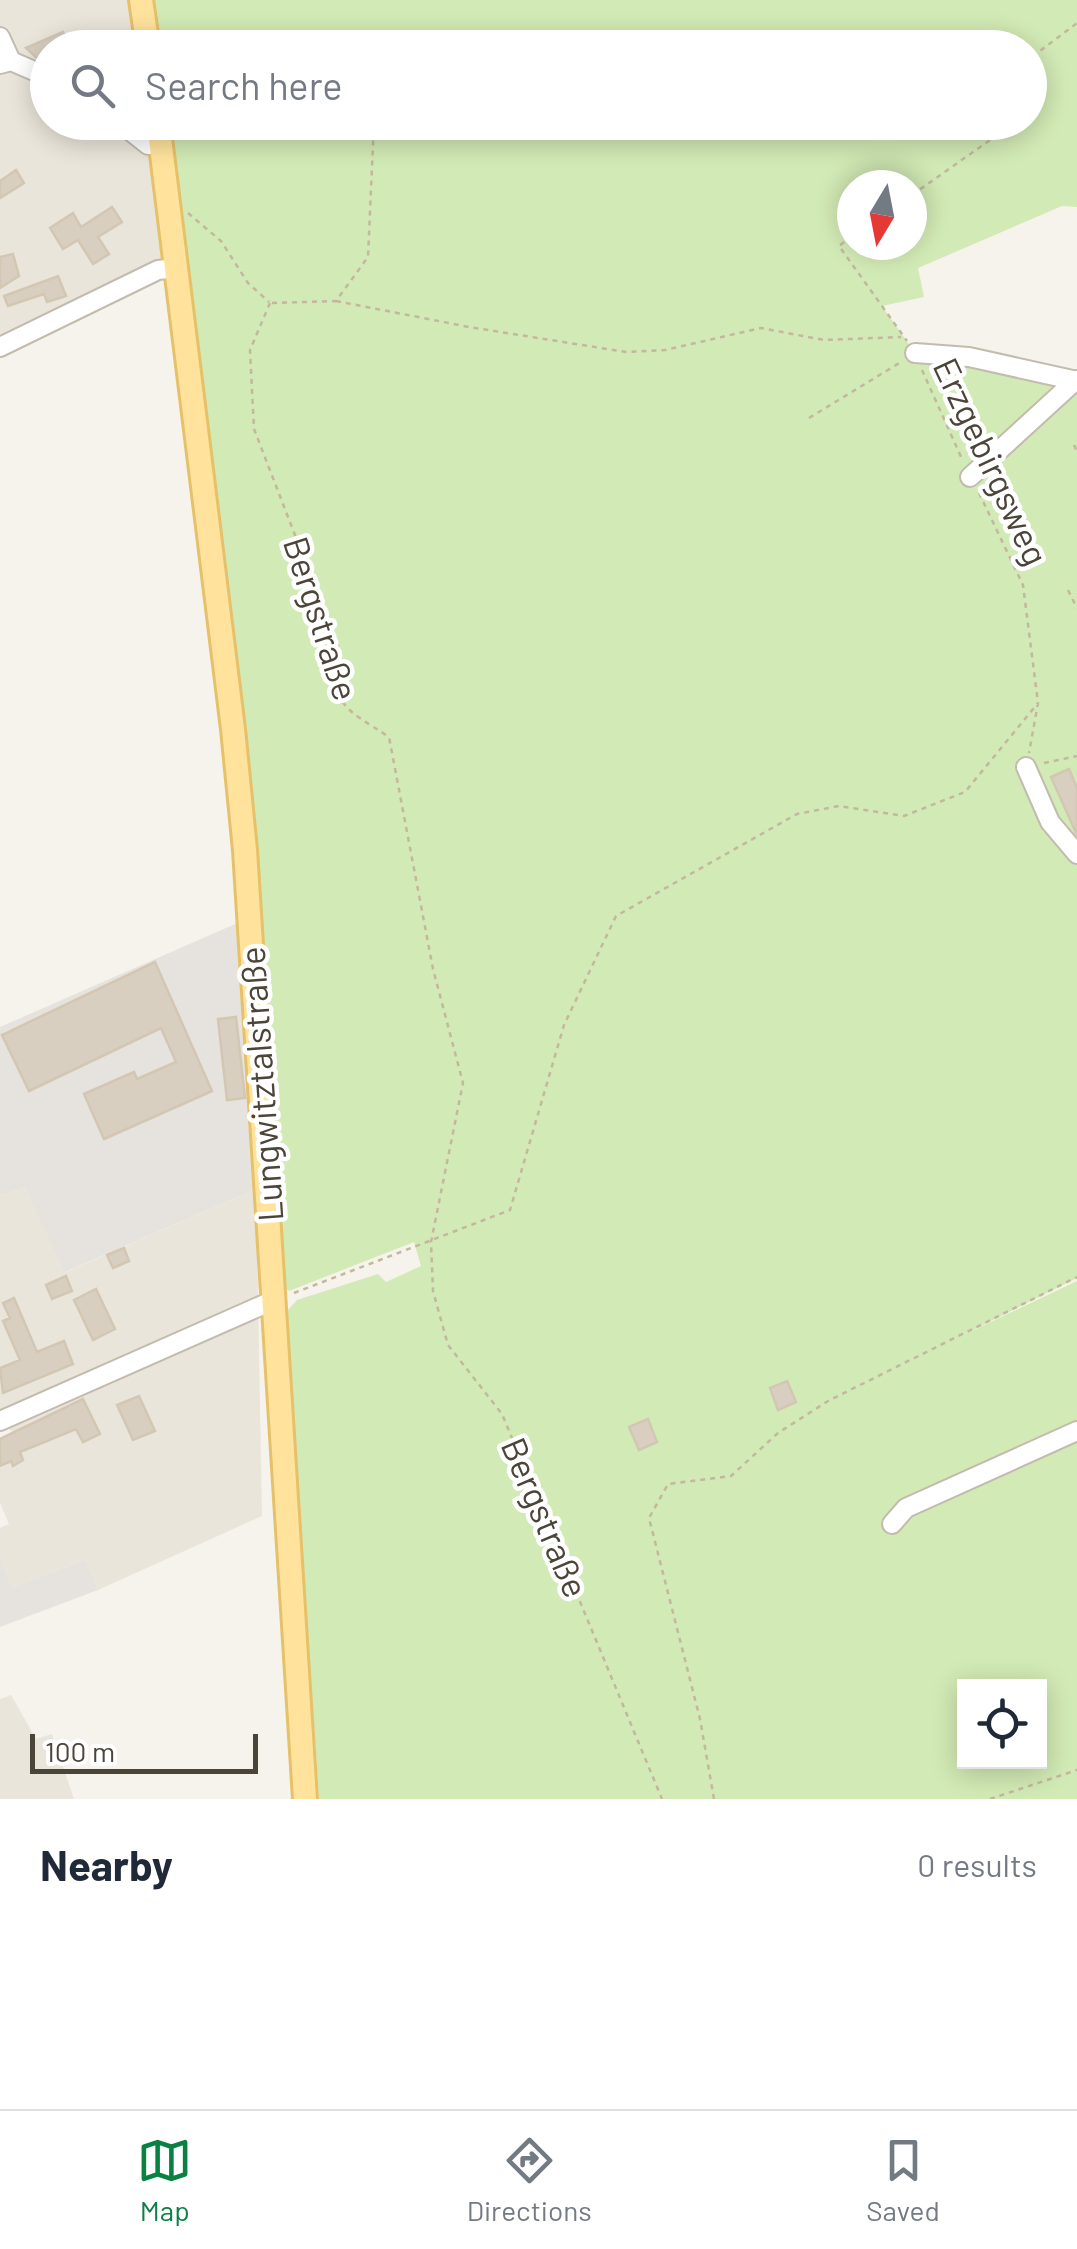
<!DOCTYPE html>
<html lang="en">
<head>
<meta charset="utf-8">
<style>
  :root { --surface:#fff; --page:#f6f6f7; --text:#1f2937; --muted:#747a83; --line:#e0e1e3; --accent:#0b8043 }
  body { margin:0; font-family:Barlow,sans-serif; background:var(--page); color:var(--text) }
  .controls { position:absolute; right:30px; bottom:30px; display:grid; overflow:hidden; border-radius:0px; box-shadow:0 5px 25px #0003 }
  .controls button { width:90px; height:90px; display:grid; place-items:center; padding:0; border:0; border-bottom:2px solid var(--line); background:var(--surface); color:var(--text); font:50px sans-serif }
  .compass { position:absolute; left:837px; top:170px; width:90px; height:90px; border-radius:50%; background:var(--surface); box-shadow:0 5px 25px #0003; rotate:190deg }
  .scale { position:absolute; left:30px; bottom:25px; width:228px; box-sizing:border-box; padding-left:10px; border:5px solid #4b4439; border-top:0; font-size:28px; line-height:35px; white-space:nowrap; color:#4b4439; -webkit-text-stroke:8px #fff; paint-order:stroke }
  .list { margin:0; padding:0; list-style:none }
  h2 { display:flex; justify-content:space-between; align-items:center; height:130px; margin:0; padding:0 40px; font-size:42px }
  h2 small { font-size:32px; font-weight:400; color:var(--muted) }
  .icon { flex:none; width:55px; height:55px; fill:none; stroke:currentColor; stroke-width:2; stroke-linecap:round; stroke-linejoin:round }
  .map { position:relative; flex:none; width:1077px; height:1799px; overflow:hidden }
  .search { position:absolute; background:var(--surface); box-shadow:0 5px 25px #0003; left:30px; right:30px; top:30px; height:110px; display:flex; align-items:center; gap:25px; box-sizing:border-box; padding:0 35px; border-radius:55px; color:var(--muted); font-size:38px }
  .sheet { height:310px; background:var(--surface) }
  nav { display:flex; justify-content:space-around; align-items:center; box-sizing:border-box; height:140px; border-top:2px solid var(--line); background:var(--surface); font-size:28px; color:var(--muted) }
  nav a { display:grid; justify-items:center; gap:5px }
  nav .on { color:var(--accent) }
  .map>svg:first-child { display:block }
  .residential { fill:#eae5da }
  .industrial { fill:#e6e2dd }
  .green { fill:#d2eab5; fill-rule:evenodd }
  .building { fill:#d8cfc1; stroke:#d3c7b4; stroke-width:2.5 }
  .lines { fill:none; stroke-linecap:round; stroke-linejoin:round }
  .minor-casing { stroke:#c2bbae; stroke-width:22 }
  .major-casing { stroke:#e6c16a; stroke-width:28 }
  .path { stroke:#c4b79f; stroke-width:2.5; stroke-dasharray:5 5; stroke-linecap:butt }
  .minor { stroke:#fff; stroke-width:18 }
  .major { stroke:#ffe39c; stroke-width:22 }
  .labels { text-anchor:middle; dominant-baseline:central; stroke-width:9; stroke-linejoin:round; paint-order:stroke }
  .street-label { font-size:35px; fill:#4b4439; stroke:#fff }
</style>
</head>
<body>
<div class="map">
<svg width="1077" height="1799" viewBox="0 0 1077 1799">
  <rect width="100%" height="100%" fill="#f6f3ec"/>
  <path class="residential" d="M0,0H132L140,47L48,48V122L151,123L168,257L161,265L0,341Z
    M25,1188L66,1272L256,1189L262,1516L98,1590L85,1560L12,1587L0,1558V1528L9,1524L0,1503V1466L11,1461L12,1465L13,1434L0,1417V1195Z
    M11,1695L36,1739L52,1734L74,1799H0V1699Z"/>
  <path class="industrial" d="M242,921L256,1189L65,1272L25,1188L0,1195V1027Z
    M0,1558L12,1587L85,1560L98,1590L0,1627Z"/>
  <path class="green" d="M151,0H1077V207L1062,206L918,268L924,297L882,306L915,353L1077,381V1278L955,1339L1077,1281V1799H319L286,1312L297,1300L378,1274L386,1282L421,1266L414,1242L289,1291L283,1286L254,850L169,123L1030,122V48L158,47ZM852,185H912V245H852ZM964,1686H1040V1762H964Z"/>
  <path class="building" d="M63,32L69,48H48V56L39,60L26,48Z
    M16,170L24,183L0,198V181Z
    M112,207L122,222L98,237L109,254L93,264L78,240L63,249L50,228L73,213L81,227Z
    M13,254L19,276L0,288V257Z
    M58,276L66,296L47,302L44,294L8,306L4,296Z
    M1069,769L1077,788V835L1051,777Z
    M155,962L212,1091L104,1139L84,1094L134,1072L137,1079L176,1062L161,1028L29,1091L2,1035Z
    M236,1017L245,1098L227,1100L218,1019Z
    M124,1248L129,1261L113,1268L107,1255Z
    M66,1276L72,1291L52,1299L46,1285Z
    M96,1289L115,1329L93,1340L74,1300Z
    M14,1298L37,1352L64,1341L73,1364L3,1393L0,1368L20,1360L3,1321L10,1318L3,1303Z
    M787,1381L796,1402L778,1410L770,1388Z
    M139,1396L155,1431L133,1440L117,1405Z
    M83,1399L100,1434L83,1442L76,1429L20,1452L23,1460L13,1466L11,1461L0,1466V1439Z
    M648,1419L657,1442L639,1450L629,1427Z"/>
  <g class="lines">
    <g class="minor-casing">
      <path id="minor" d="M0,37L11,61
        M0,64L11,61L48,77
        M119,122L148,145H160
        M0,347L158,270L177,268
        M915,353L969,357L1077,381
        M970,477L1076,380
        M1026,767L1050,822L1077,854
        M0,1421L274,1300
        M892,1524L906,1508L1077,1431"/>
    </g>
    <g class="major-casing">
      <path id="major" d="M141,0L148,48
        M158,122L233,729L245,850L305,1799"/>
    </g>
    <path class="path" d="M1030,67L1037,53L1077,23
      M912,195L993,138L1001,122
      M188,213L221,241L248,283L269,302
      M852,236L839,246L907,341
      M336,301L469,327L626,352L665,350L761,328L824,340L901,337
      M270,303L250,350L254,429L339,649C331,708 344,707 389,737L433,969L463,1083L431,1242L433,1291L448,1345L502,1414L662,1799
      M272,303L336,301L368,257L374,122
      M922,370L962,459
      M809,418L901,362
      M1074,445L1077,452
      M979,493L1023,585L1038,703L1029,753
      M1068,590L1077,608
      M1044,763L1077,756
      M294,1293L510,1210L564,1025L616,916L797,814L839,806L904,816L965,792L1038,703
      M714,1799L700,1719L649,1518L668,1484L731,1476L778,1433L828,1401L1077,1277
      M990,1799L1077,1770"/>
    <use href="#minor" class="minor"/>
    <use href="#major" class="major"/>
  </g>
  <g class="labels">
    <g class="street-label">
      <text transform="translate(992 461) rotate(65)">Erzgebirgsweg</text>
      <text transform="translate(322 618) rotate(72)">Bergstraße</text>
      <text transform="translate(260 1084) rotate(-94)">Lungwitztalstraße</text>
      <text transform="translate(546 1517) rotate(67)">Bergstraße</text>
    </g>
  </g>
</svg>
<div class="controls">
<button><svg class="icon" aria-label="locate" viewBox="0 0 24 24"><circle cx="12" cy="12" r="6"/><path d="M12 2v4M12 18v4M2 12h4M18 12h4"/></svg></button>
</div>
<svg class="compass" viewBox="-18 -18 36 36"><path d="M0-13l5 13h-10z" fill="#e53935"/><path d="M0 13l5-13h-10z" fill="#747a83"/></svg>
<div class="scale">100 m</div>
<div class="search"><svg class="icon" aria-label="search" viewBox="0 0 24 24"><circle cx="10" cy="10" r="6"/><path d="M15 15l6 6"/></svg>Search here</div>
</div>
<section class="sheet">
<h2>Nearby<small>0 results</small></h2>
<ul class="list">
</ul>
</section>
<nav>
<a class="on"><svg class="icon" aria-label="map" viewBox="0 0 24 24"><path d="M3 6l6-2 6 2 6-2v14l-6 2-6-2-6 2zM9 4v14M15 6v14"/></svg>Map</a>
<a><svg class="icon" aria-label="directions" viewBox="0 0 24 24"><path d="M12 3l9 9-9 9-9-9zM9 14v-3h6M13 9l2 2-2 2"/></svg>Directions</a>
<a><svg class="icon" aria-label="saved" viewBox="0 0 24 24"><path d="M7 4h10v16l-5-4-5 4z"/></svg>Saved</a>
</nav>
</body>
</html>
